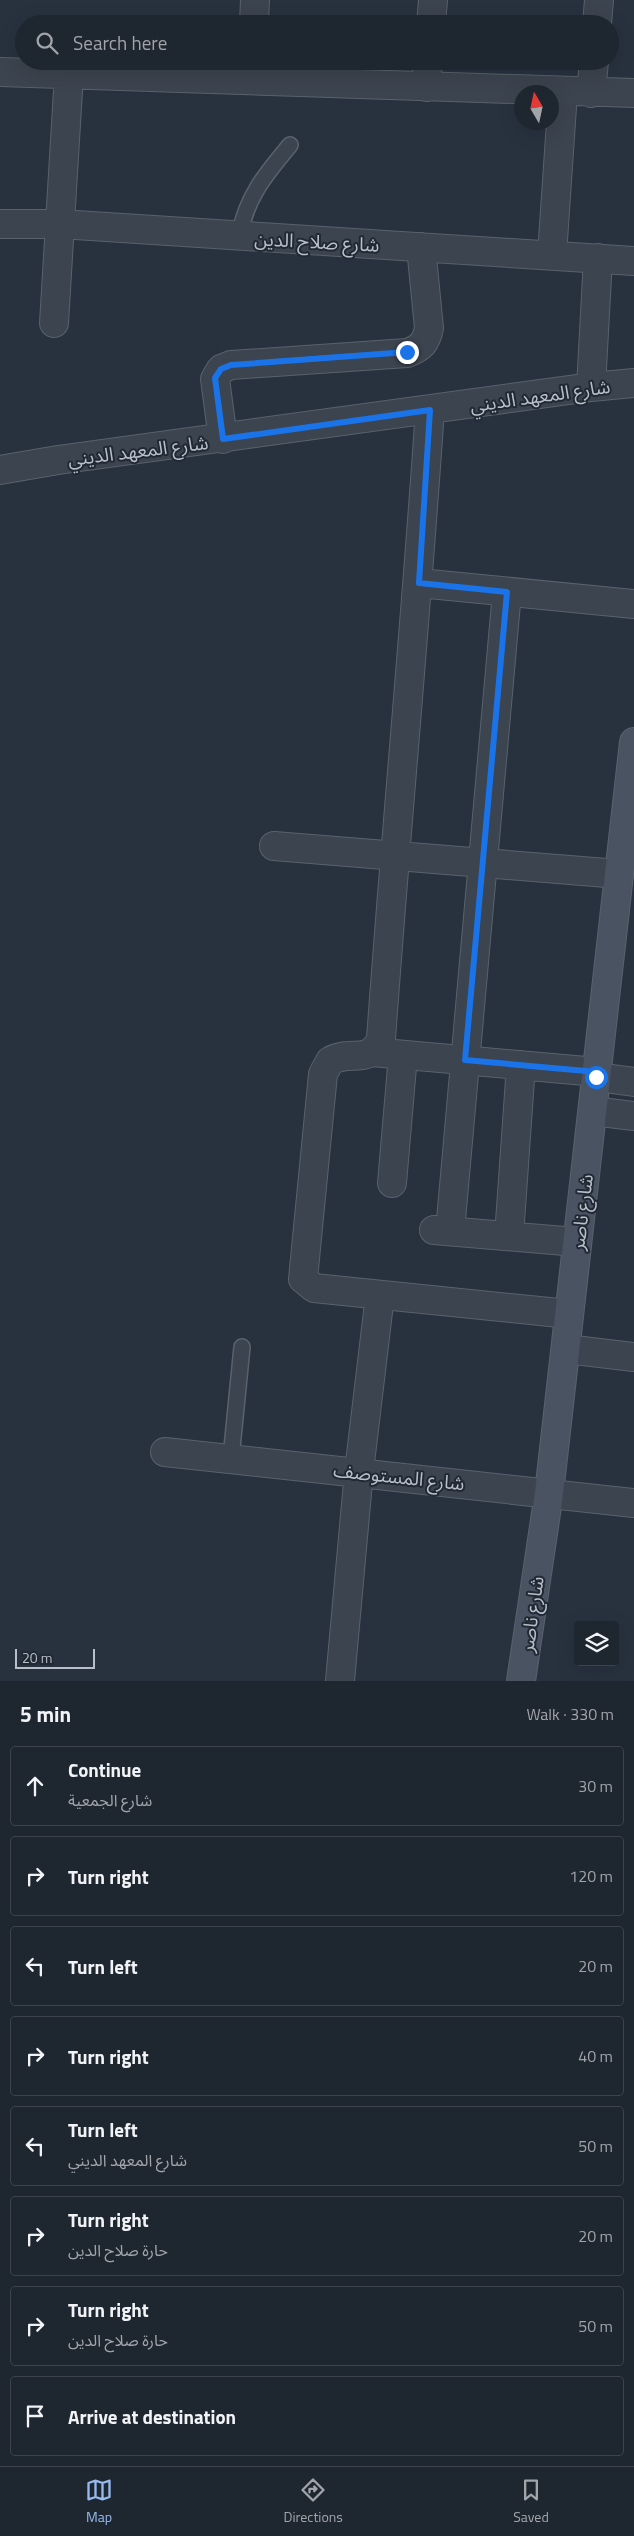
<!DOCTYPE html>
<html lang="en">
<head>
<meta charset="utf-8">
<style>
  :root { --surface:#1e262f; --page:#262e37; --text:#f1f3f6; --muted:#a1a5aa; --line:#3c434b; --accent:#96b9f0 }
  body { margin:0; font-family:"Titillium Web","Noto Sans Arabic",sans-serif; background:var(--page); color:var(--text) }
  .controls { position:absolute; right:15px; bottom:15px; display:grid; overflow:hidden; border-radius:5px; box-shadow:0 5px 20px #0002 }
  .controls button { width:45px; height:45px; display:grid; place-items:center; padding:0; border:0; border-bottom:1px solid var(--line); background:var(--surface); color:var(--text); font:25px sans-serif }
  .compass { position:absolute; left:514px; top:85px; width:45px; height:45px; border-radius:50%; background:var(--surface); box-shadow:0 5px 20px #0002; rotate:351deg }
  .scale { position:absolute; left:15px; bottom:12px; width:80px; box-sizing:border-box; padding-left:5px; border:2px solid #b8bfc9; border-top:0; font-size:14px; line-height:18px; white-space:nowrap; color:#b8bfc9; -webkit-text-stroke:4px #202934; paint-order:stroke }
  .stop { position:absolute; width:15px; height:15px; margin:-11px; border:4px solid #1a73e8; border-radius:50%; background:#fff }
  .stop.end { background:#1a73e8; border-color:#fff; box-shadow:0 1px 5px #0008 }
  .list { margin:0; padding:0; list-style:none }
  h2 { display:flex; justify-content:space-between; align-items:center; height:65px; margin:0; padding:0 20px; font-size:21px }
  h2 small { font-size:16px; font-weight:400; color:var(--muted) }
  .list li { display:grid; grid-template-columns:32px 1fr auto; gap:15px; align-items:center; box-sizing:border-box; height:80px; margin:0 10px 10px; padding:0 10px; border:1px solid var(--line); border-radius:5px }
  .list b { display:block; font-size:19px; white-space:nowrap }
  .list p { margin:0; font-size:16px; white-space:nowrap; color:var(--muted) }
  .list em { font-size:16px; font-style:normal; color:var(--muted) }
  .icon { flex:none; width:28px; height:28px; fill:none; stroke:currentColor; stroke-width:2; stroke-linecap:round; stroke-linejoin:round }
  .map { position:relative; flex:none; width:634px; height:1681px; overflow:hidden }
  .search { position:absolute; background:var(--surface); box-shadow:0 5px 20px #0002; left:15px; right:15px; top:15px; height:55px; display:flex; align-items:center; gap:12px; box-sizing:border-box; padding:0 18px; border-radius:28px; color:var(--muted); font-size:19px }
  .sheet { height:785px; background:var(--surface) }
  nav { display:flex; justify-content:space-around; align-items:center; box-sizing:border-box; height:70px; border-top:1px solid var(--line); background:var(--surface); font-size:14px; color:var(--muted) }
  nav a { display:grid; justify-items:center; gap:2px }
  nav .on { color:var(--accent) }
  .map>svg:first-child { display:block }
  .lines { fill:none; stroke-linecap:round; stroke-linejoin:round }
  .lane-casing { stroke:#59626c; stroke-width:18 }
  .street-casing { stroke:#59626c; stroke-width:30 }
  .secondary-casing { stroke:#59626c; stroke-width:30 }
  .lane { stroke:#3c444f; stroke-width:15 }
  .street { stroke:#3c444f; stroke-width:28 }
  .secondary { stroke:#4a5362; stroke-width:28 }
  .route { stroke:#1a73e8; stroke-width:6 }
  .labels { text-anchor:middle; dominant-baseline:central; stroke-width:4; stroke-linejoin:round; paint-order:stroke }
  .street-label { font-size:19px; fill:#b8bfc9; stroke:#202934 }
</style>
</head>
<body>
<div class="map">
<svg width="634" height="1681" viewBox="0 0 634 1681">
  <rect width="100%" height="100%" fill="#28323f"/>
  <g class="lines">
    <g class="lane-casing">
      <path id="lane" d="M239,236C247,196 265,175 290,145
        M231,1458L242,1347"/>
    </g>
    <g class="street-casing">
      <path id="street" d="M254,24L255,0
        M431,24L433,0
        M597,24L599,0
        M0,72L634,93
        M426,87L428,61
        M591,93L594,61
        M0,224H60L634,261
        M552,255L563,92
        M54,323L69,74
        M591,387L598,258
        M430,409C416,620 396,829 381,1039C369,1066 350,1049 330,1061L323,1074L303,1279L314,1288L569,1314
        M223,439L215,379L221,369L231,365L407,353C421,348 426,343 429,328L421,247
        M0,470L58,460L591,387L634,383
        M419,583L634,604
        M274,846L619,874
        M372,1052L597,1072
        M597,1077L634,1082
        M593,1111L634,1116
        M392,1183L403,1055
        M434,1230L577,1242
        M450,1231L507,592
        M509,1236L521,1065
        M566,1349L634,1357
        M165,1452L634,1503
        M340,1681L359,1471L380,1295"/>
    </g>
    <g class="secondary-casing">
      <path id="secondary" d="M521,1681L549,1493L634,742"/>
    </g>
    <use href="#lane" class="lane"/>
    <use href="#street" class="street"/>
    <use href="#secondary" class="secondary"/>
  </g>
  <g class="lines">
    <path class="route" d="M407,352L231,365L221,369L215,378L223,439L430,410L419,583L507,592L465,1060L597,1072L596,1077"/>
  </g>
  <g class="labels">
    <g class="street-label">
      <text transform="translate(317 241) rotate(3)">شارع صلاح الدين</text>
      <text transform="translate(540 395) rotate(-8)">شارع المعهد الديني</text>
      <text transform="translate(138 450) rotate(-7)">شارع المعهد الديني</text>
      <text transform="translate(581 1212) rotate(-83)">شارع ناصر</text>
      <text transform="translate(399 1476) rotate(6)">شارع المستوصف</text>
      <text transform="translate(531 1614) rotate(-82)">شارع ناصر</text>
    </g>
  </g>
</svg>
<div class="controls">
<button><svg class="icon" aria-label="layers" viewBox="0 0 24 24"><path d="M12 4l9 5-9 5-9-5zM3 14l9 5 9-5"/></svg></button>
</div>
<svg class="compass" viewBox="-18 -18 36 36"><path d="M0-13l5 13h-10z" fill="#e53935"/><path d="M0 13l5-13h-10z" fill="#a1a5aa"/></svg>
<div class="scale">20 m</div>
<div class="stop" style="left:596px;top:1077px"></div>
<div class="stop end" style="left:407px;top:352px"></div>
<div class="search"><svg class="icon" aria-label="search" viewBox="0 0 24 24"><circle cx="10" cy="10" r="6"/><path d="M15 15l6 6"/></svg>Search here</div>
</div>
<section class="sheet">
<h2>5 min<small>Walk · 330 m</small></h2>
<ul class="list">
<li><svg class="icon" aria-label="ahead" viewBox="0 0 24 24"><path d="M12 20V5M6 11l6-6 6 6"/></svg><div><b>Continue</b><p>شارع الجمعية</p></div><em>30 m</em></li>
<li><svg class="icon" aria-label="right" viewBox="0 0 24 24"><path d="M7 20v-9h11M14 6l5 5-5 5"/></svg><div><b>Turn right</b></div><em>120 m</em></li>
<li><svg class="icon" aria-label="left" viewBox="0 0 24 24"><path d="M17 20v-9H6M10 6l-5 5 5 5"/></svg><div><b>Turn left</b></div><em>20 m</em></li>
<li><svg class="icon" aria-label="right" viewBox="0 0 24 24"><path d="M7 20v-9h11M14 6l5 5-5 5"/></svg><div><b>Turn right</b></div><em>40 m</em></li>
<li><svg class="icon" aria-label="left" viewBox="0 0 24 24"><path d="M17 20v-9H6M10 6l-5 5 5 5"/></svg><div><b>Turn left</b><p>شارع المعهد الديني</p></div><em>50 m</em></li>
<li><svg class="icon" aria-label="right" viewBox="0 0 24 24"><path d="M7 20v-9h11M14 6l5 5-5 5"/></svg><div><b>Turn right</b><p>حارة صلاح الدين</p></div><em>20 m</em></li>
<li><svg class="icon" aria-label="right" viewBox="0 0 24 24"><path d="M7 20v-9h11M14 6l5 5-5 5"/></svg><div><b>Turn right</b><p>حارة صلاح الدين</p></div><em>50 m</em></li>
<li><svg class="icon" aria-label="arrive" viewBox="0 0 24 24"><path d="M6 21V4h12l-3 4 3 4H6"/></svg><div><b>Arrive at destination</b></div></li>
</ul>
</section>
<nav>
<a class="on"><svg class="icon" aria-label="map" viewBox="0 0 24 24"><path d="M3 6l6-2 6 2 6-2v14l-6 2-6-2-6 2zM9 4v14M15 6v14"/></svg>Map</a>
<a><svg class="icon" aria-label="directions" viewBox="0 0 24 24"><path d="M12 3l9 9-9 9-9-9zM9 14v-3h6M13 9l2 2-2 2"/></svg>Directions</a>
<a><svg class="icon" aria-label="saved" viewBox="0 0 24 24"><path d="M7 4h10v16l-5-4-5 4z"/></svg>Saved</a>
</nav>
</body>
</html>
